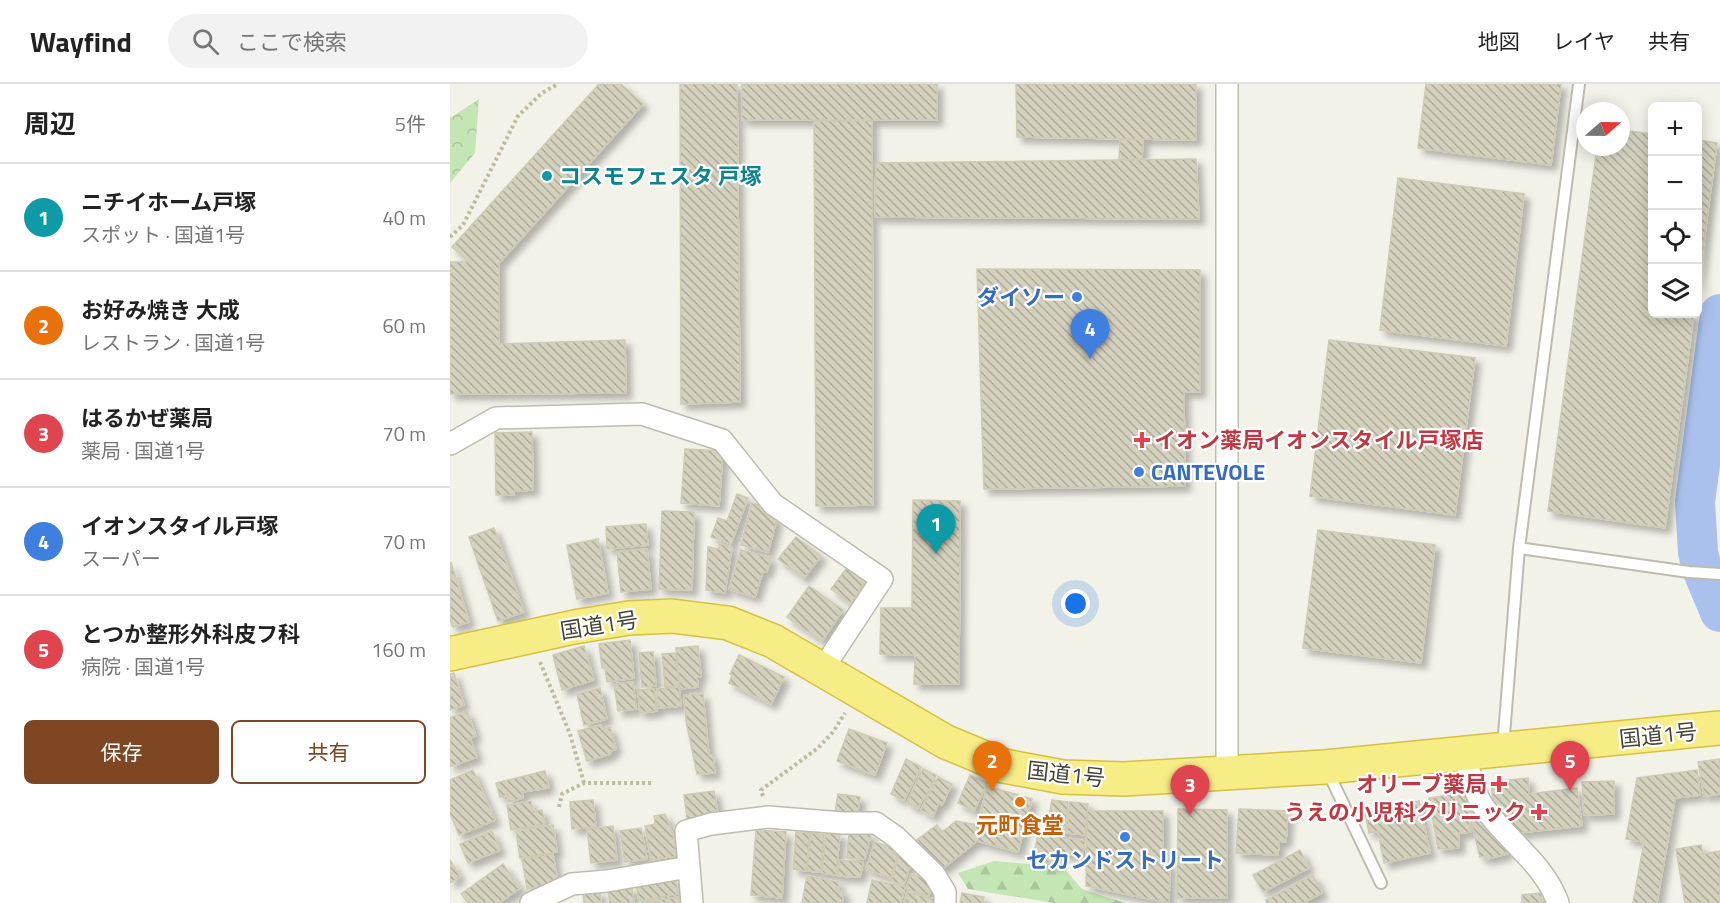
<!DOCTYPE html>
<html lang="ja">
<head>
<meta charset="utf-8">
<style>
  :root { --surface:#fff; --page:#f2f2f2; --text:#222; --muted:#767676; --line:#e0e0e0; --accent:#7e4623 }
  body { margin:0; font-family:"Titillium Web","Noto Sans JP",sans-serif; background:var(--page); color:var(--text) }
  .controls { position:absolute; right:18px; top:18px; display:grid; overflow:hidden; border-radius:9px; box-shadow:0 3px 15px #0003 }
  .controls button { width:54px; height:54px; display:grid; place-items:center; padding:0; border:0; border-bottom:2px solid var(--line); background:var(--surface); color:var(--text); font:30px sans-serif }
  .compass { position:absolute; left:1126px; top:18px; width:54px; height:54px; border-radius:50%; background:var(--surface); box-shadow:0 3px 15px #0003; rotate:70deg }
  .you { position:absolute; left:626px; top:520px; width:21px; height:21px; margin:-15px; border:4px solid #fff; border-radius:50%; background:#1a73e8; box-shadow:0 0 0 9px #1a73e833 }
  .badge { display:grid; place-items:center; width:39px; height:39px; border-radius:50%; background:var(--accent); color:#fff; font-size:20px; font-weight:700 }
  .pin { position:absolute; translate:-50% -50px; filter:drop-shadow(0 2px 3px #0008) }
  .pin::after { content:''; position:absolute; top:32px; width:21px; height:18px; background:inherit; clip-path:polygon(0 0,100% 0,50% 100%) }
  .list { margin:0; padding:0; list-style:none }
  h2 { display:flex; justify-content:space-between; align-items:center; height:78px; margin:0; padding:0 24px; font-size:26px }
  h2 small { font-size:20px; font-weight:400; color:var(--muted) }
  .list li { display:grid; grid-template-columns:39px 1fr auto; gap:18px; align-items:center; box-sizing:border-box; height:108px; padding:0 24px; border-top:2px solid var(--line) }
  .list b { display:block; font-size:22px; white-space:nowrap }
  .list p { margin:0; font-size:20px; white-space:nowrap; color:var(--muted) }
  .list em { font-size:20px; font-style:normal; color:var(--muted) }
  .actions { display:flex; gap:12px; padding:18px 24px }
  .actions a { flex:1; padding:14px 0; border:2px solid var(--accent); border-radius:9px; text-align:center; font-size:21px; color:var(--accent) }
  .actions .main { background:var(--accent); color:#fff }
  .icon { flex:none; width:33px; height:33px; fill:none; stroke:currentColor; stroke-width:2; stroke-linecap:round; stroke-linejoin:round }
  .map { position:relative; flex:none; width:1270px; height:819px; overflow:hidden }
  header { display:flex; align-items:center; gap:36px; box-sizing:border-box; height:84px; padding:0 30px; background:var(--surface); border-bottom:2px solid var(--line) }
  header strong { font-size:28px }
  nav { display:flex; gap:33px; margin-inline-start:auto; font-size:21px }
  .search { width:420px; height:54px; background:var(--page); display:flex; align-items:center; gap:15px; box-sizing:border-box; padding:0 21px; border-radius:33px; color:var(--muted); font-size:22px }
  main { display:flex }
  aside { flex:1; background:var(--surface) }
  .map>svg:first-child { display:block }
  .forest { fill:url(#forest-firs) }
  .park { fill:url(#park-crowns) }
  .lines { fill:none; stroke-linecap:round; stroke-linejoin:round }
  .river { stroke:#a9c1ec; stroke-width:40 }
  .building { fill:url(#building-back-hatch); stroke:#cfcab2; stroke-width:1.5; filter:url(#shadow) }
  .service-casing { stroke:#bebcac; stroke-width:14 }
  .minor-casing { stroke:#bebcac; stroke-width:24 }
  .trunk-casing { stroke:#d5c041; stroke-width:36 }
  .path { stroke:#bfbb9e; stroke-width:4; stroke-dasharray:3 3; stroke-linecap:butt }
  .service { stroke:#fff; stroke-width:10 }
  .minor { stroke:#fff; stroke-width:21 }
  .trunk { stroke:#f7ed86; stroke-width:33 }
  .culture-dot { fill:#0f9aa8; stroke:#fff; stroke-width:2 }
  .shop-dot { fill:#3f7fe0; stroke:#fff; stroke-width:2 }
  .health-dot { fill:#e0444e; stroke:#fff; stroke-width:2 }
  .food-dot { fill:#e8710a; stroke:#fff; stroke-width:2 }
  .labels { text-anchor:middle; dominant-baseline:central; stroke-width:4.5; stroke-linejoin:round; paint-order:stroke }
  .culture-label { font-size:22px; font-weight:bold; fill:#0d838f; stroke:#fff; text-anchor:start }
  .shop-label { font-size:22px; font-weight:bold; fill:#366cbe; stroke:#fff; text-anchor:end }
  .health-label { font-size:22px; font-weight:bold; fill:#be3a42; stroke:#fff; text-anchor:end }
  .street-label { font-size:22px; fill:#474437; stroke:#fff }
  .food-label { font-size:22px; font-weight:bold; fill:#c56008; stroke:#fff }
</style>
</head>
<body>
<header>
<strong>Wayfind</strong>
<div class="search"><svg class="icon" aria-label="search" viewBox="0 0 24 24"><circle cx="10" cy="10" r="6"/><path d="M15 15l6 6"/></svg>ここで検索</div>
<nav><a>地図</a><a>レイヤ</a><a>共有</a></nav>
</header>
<main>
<aside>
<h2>周辺<small>5件</small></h2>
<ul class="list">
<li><span class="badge" style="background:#0f9aa8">1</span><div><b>ニチイホーム戸塚</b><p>スポット · 国道1号</p></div><em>40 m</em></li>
<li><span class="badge" style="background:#e8710a">2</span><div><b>お好み焼き 大成</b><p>レストラン · 国道1号</p></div><em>60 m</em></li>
<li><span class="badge" style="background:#e0444e">3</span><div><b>はるかぜ薬局</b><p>薬局 · 国道1号</p></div><em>70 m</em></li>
<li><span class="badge" style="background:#3f7fe0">4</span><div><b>イオンスタイル戸塚</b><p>スーパー</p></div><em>70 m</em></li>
<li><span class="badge" style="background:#e0444e">5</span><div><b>とつか整形外科皮フ科</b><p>病院 · 国道1号</p></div><em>160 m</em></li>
</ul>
<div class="actions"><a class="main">保存</a><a>共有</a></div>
</aside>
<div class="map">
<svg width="1270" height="819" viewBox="0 0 1270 819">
  <defs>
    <pattern id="forest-firs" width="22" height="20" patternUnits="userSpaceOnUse" patternTransform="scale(1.5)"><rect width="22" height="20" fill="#c4e5b4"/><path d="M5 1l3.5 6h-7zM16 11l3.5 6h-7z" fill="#aac69b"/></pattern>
    <pattern id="park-crowns" width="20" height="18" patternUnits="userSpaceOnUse" patternTransform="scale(1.5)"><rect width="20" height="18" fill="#c4e5b4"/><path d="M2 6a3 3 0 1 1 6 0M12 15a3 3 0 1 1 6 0" fill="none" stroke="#aac69b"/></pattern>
    <pattern id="building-back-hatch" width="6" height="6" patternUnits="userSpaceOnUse" patternTransform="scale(1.5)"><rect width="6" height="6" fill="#d4d1bf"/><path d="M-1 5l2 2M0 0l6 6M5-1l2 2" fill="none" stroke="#aeab9c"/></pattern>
    <filter id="shadow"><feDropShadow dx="5.5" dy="5.5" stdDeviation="3" flood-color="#0004"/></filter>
  </defs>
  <rect width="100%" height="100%" fill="#f3f2e9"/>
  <path class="forest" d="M544,777L613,783L632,805L675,819H604L518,805L508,789Z"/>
  <path class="park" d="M29,15L25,69L0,99V34Z"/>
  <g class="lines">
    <path class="river" d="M1270,230L1245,418L1248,468L1252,485L1270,528"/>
  </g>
  <path class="building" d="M149,0H171L193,20L49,179V260L175,256L176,309L0,310V178H19L2,163Z
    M230,0H287L290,318L231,320Z
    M292,0H487V36H292Z
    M566,0H746V56L567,53Z
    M976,0H1111L1101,81L968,64Z
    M364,37H422L423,421L366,422Z
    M1171,46L1202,50V230H1244L1215,444L1098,427L1147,63H1171Z
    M686,55H693L692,75L669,76L670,56H686Z
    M1248,56L1267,59L1248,203Z
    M746,75L749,135L425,133L426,79Z
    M948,94L1074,110L1056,262L930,246Z
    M527,185L750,186V308H734L735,402L534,405Z
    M879,256L1025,274L1005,431L860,412Z
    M82,348L83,406L64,407V411H46L45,349Z
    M235,365L273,367L269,422L231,419Z
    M287,410L298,414L281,460L261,453L268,434L277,437Z
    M463,416L510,417L509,600H464L465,571L430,570L431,524H462Z
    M302,419L312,422L320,432L327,435L318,468L291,461Z
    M212,427L244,428L242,506L209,505Z
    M196,440L198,461L157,465L156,443Z
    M44,444L74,528L48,537L19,453Z
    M868,446L985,461L971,579L853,564Z
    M346,453L371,472L354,494L328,475Z
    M148,455L158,509L127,515L117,461Z
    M269,460L282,463L275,509L256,506L258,463L269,465Z
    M197,465L201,505L171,508L167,468Z
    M291,466L321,474L317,488L313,487L305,513L279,505Z
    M1,478L19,538L3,543L0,536Z
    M398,482L417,495L401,519L381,505Z
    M359,502L393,526L372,557L337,533Z
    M180,556L184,594L157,598L155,584H152L149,560Z
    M134,562L144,596L112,606L103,571Z
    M248,562L251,593H247L248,603L230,605L226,564Z
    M203,568L206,602L192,603L189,569Z
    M226,569L229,602L215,603L212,570Z
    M289,571L334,593L321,620L279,599L282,591L280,590Z
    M4,589L14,621L0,626V590Z
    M183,598L186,625L168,627L164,600Z
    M229,603L231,622L208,624L207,605Z
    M150,604L157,635L134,641L127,610Z
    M204,605L207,627L190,629L188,606Z
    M253,610L259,672L263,671L265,689L247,690L236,637L234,611Z
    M17,627L26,652L20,654L27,673L0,683V634Z
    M151,641L152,646L160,643L166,665L161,667V670L137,677L128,647Z
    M399,645L437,659L425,691L387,677Z
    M456,675L471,683L454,716L441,710Z
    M1270,675V710L1254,712L1248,678Z
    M473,685L486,691L475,715L473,714L468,724L457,719Z
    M23,686L45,736L9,751L0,729V696Z
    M1247,686L1250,711L1225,714L1207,819H1183L1194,758L1176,755L1187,694Z
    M95,687L99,704L72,708L73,714L59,718L58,711L50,713L46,699Z
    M520,691L537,699L524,727L508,719Z
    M488,693L502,700L492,721L489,719L483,732L471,726Z
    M1078,694L1079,710L1127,704L1132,742L1068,749L1043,717L1041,698Z
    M1164,697V730L1134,731L1132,698Z
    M537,702L582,715L568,768L527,757L491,786L467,756L487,741L492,748L506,737L528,741Z
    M264,707L268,730L237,735L234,711Z
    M1019,707L1022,731L1018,733L1021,748L1009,749V764L988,765L979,714Z
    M388,710L410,713L407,733L385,729Z
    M143,716L146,743L122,745L120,718Z
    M602,716L618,718L615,750L596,748Z
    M81,717L83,728L92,726L95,740L61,746L57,721Z
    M969,717L980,769L934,779L928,747L919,749L915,728Z
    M620,718L638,720L635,751L617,749Z
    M728,725L777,726V814H727Z
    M789,725L838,727L836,758L829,757L828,771L786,769Z
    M637,727H713V779H720L719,819L636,802Z
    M1032,729L1054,755L1057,770L1036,775L1035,772L1030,773L1020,733Z
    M215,730L223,751L226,772L201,776L195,742L205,740L204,732Z
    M103,741L107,768L70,774L66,747Z
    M163,742L167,776L141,779L137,745Z
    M191,744L197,775L175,778L170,747Z
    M306,746L336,748L332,814L301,811Z
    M42,747L50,766L18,779L10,760Z
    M346,748L360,749L356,787L343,785Z
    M376,748L390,750L386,791L372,789Z
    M399,748L421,750L415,775L397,774Z
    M361,749L374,751L371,788L357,787Z
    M588,749L635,757L632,773L609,769L607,780L583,776Z
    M425,758L444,764L442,769L448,771L441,794L416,785Z
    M1251,761L1253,770L1270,767V819H1235L1226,765Z
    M850,766L859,784L813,808L803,791Z
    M103,770L108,800L77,805L72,775Z
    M449,771L461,778L454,801L441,797Z
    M0,776L10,793L0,799Z
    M389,776L413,778L410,793L388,792Z
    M53,780L70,804L49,819H18L11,810Z
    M461,790L481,796L482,800L479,812L456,805Z
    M863,791L872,809L853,819H817L816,816Z
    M357,792L389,798L387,806L394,808L392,819H352Z
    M226,794L228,810L189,817L186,800Z
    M422,796L455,803L451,819H417Z
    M182,803L184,819H160L158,806Z
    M150,807L151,819H134L133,809Z
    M457,808L484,815L483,819H454Z
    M512,809L534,813L533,819H510Z
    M1091,809L1092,819H1072V811Z
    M228,813L229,819H196V818Z"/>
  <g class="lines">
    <g class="service-casing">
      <path id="service" d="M1069,464L1239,488L1270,490
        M1053,663L1069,464L1129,0
        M878,688L931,799"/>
    </g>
    <g class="minor-casing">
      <path id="minor" d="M777,0V690
        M0,360L46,334L192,330L272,356L323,420L432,495L372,586
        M1014,671C1019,685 1024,707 1031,719C1054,755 1094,778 1108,819
        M81,819L122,800L157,797L239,783
        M242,819L236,747L261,740L318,733L393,739H426L446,753L484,790L495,808V819"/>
    </g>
    <g class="trunk-casing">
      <path id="trunk" d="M0,570L124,543L179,534L222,532L278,539L323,557L496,658L554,682L613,693L674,695L875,683L1270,644"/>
    </g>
    <path class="path" d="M0,153L13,141L68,32L92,9L108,0
      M90,578L120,650L134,699
      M313,712L311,706L368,664L383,648L395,629
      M109,723L112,710L134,699H203"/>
    <use href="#service" class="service"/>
    <use href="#minor" class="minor"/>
    <use href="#trunk" class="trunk"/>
  </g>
  <circle class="culture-dot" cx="97" cy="92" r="6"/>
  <g class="shop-dot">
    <circle cx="627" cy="213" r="6"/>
    <circle cx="689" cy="388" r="6"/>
    <circle cx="675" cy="753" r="6"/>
  </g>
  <g class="health-dot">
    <path d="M689 347h6v6h6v6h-6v6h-6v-6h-6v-6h6z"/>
    <path d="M1046 691h6v6h6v6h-6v6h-6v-6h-6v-6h6z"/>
    <path d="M1086 719h6v6h6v6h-6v6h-6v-6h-6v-6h6z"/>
  </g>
  <circle class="food-dot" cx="570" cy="718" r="6"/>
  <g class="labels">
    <g class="culture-label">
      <text x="109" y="92">コスモフェスタ 戸塚</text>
    </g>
    <g class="shop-label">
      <text x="615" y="213">ダイソー</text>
      <text x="701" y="388" text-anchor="start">CANTEVOLE</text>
      <text x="675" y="776" text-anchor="middle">セカンドストリート</text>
    </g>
    <g class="health-label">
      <text x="704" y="356" text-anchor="start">イオン薬局イオンスタイル戸塚店</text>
      <text x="1037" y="700">オリーブ薬局</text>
      <text x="1076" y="728">うえの小児科クリニック</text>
    </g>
    <g class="street-label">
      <text transform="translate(149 541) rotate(-9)">国道1号</text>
      <text transform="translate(1208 651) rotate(-6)">国道1号</text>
      <text transform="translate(616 690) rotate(6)">国道1号</text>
    </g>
    <g class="food-label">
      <text x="570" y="741">元町食堂</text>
    </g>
  </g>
</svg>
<div class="controls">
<button>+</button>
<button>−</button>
<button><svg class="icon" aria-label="locate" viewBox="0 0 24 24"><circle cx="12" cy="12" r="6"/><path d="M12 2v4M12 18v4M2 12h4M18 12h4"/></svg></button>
<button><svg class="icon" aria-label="layers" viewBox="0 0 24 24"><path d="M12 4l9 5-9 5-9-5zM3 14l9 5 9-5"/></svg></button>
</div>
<svg class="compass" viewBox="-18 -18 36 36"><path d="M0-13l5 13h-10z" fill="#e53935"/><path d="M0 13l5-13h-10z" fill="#767676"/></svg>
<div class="you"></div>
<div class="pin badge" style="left:486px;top:470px;background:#0f9aa8">1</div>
<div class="pin badge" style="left:542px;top:707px;background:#e8710a">2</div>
<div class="pin badge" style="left:740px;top:731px;background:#e0444e">3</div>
<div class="pin badge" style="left:640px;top:275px;background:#3f7fe0">4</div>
<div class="pin badge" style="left:1120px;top:707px;background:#e0444e">5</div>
</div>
</main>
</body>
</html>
